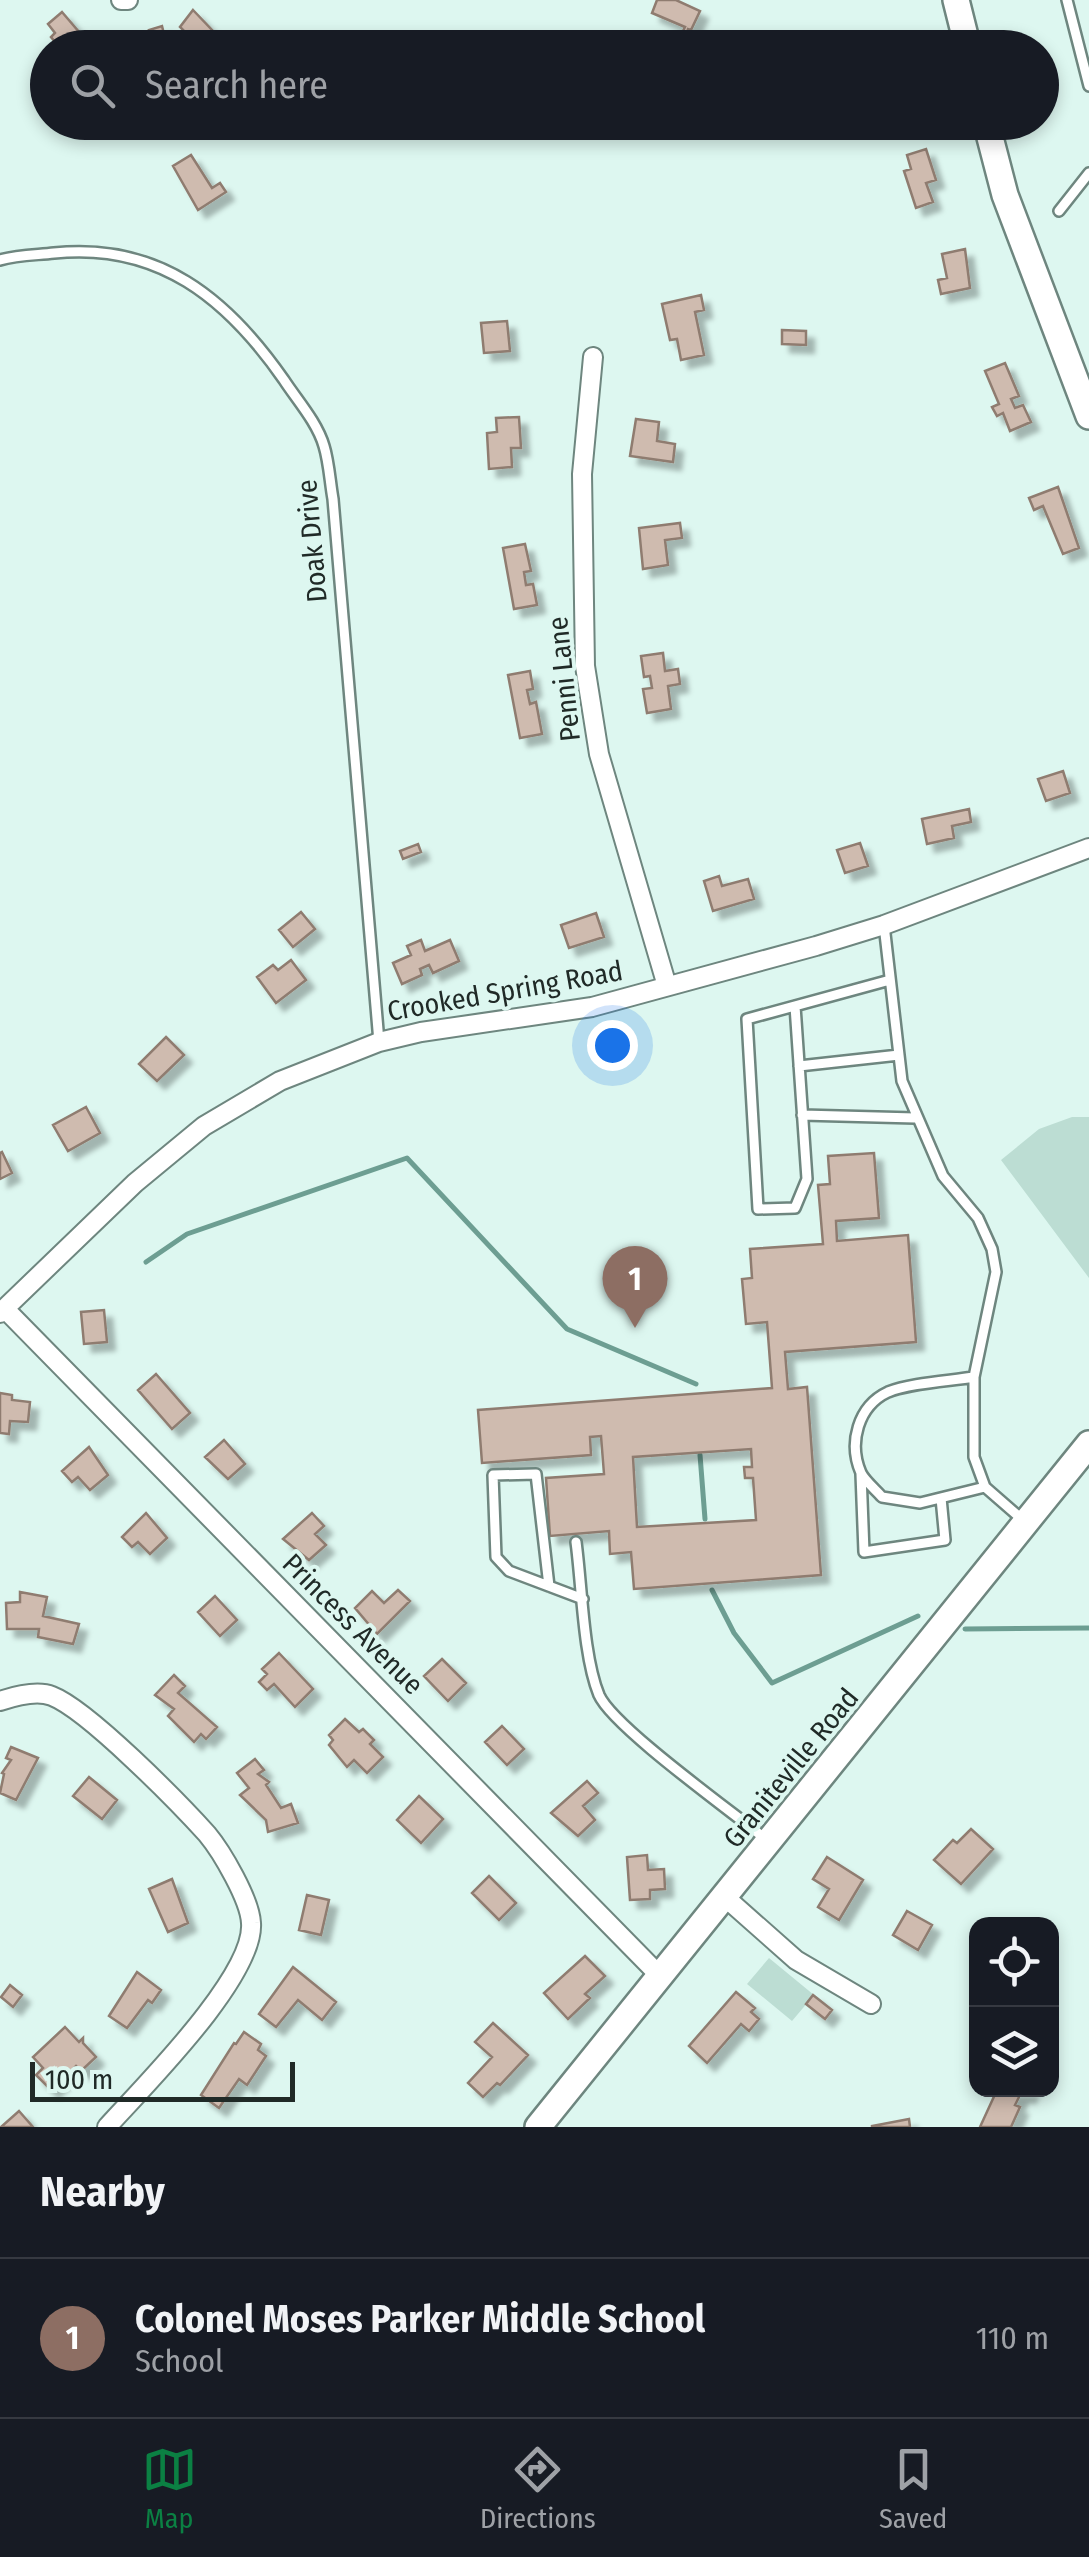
<!DOCTYPE html>
<html lang="en">
<head>
<meta charset="utf-8">
<style>
  :root { --surface:#171b24; --page:#20242c; --text:#f1f3f6; --muted:#9ea1a6; --line:#363941; --accent:#0b8043 }
  body { margin:0; font-family:"Fira Sans Condensed",sans-serif; background:var(--page); color:var(--text) }
  .controls { position:absolute; right:30px; bottom:30px; display:grid; overflow:hidden; border-radius:20px; box-shadow:0 5px 15px #0003 }
  .controls button { width:90px; height:90px; display:grid; place-items:center; padding:0; border:0; border-bottom:2px solid var(--line); background:var(--surface); color:var(--text); font:50px sans-serif }
  .scale { position:absolute; left:30px; bottom:25px; width:265px; box-sizing:border-box; padding-left:10px; border:5px solid #202a27; border-top:0; font-size:28px; line-height:35px; white-space:nowrap; color:#202a27; -webkit-text-stroke:8px #ddf7f0; paint-order:stroke }
  .you { position:absolute; left:612px; top:1045px; width:35px; height:35px; margin:-25px; border:8px solid #fff; border-radius:50%; background:#1a73e8; box-shadow:0 0 0 15px #1a73e833 }
  .badge { display:grid; place-items:center; width:65px; height:65px; border-radius:50%; background:var(--accent); color:#fff; font-size:32px; font-weight:700 }
  .pin { position:absolute; translate:-50% -82px; filter:drop-shadow(0 2px 5px #0008) }
  .pin::after { content:''; position:absolute; top:52px; width:35px; height:30px; background:inherit; clip-path:polygon(0 0,100% 0,50% 100%) }
  .list { margin:0; padding:0; list-style:none }
  h2 { display:flex; justify-content:space-between; align-items:center; height:130px; margin:0; padding:0 40px; font-size:42px }
  h2 small { font-size:32px; font-weight:400; color:var(--muted) }
  .list li { display:grid; grid-template-columns:65px 1fr auto; gap:30px; align-items:center; box-sizing:border-box; height:160px; padding:0 40px; border-top:2px solid var(--line) }
  .list b { display:block; font-size:38px; white-space:nowrap }
  .list p { margin:0; font-size:32px; white-space:nowrap; color:var(--muted) }
  .list em { font-size:32px; font-style:normal; color:var(--muted) }
  .icon { flex:none; width:55px; height:55px; fill:none; stroke:currentColor; stroke-width:2; stroke-linecap:round; stroke-linejoin:round }
  .map { position:relative; flex:none; width:1089px; height:2127px; overflow:hidden }
  .search { position:absolute; background:var(--surface); box-shadow:0 5px 15px #0003; left:30px; right:30px; top:30px; height:110px; display:flex; align-items:center; gap:25px; box-sizing:border-box; padding:0 35px; border-radius:55px; color:var(--muted); font-size:38px }
  .sheet { height:290px; background:var(--surface) }
  nav { display:flex; justify-content:space-around; align-items:center; box-sizing:border-box; height:140px; border-top:2px solid var(--line); background:var(--surface); font-size:28px; color:var(--muted) }
  nav a { display:grid; justify-items:center; gap:5px }
  nav .on { color:var(--accent) }
  .map>svg:first-child { display:block }
  .green { fill:#bcddd3 }
  .lines { fill:none; stroke-linecap:round; stroke-linejoin:round }
  .stream { stroke:#6d9e92; stroke-width:5 }
  .building { fill:#cfbbaf; stroke:#8f7c70; stroke-width:2.5; fill-rule:evenodd; filter:url(#shadow) }
  .lane-casing { stroke:#6e867f; stroke-width:14 }
  .street-casing { stroke:#6e867f; stroke-width:22 }
  .secondary-casing { stroke:#6e867f; stroke-width:30 }
  .lane { stroke:#fff; stroke-width:9 }
  .street { stroke:#fff; stroke-width:18 }
  .secondary { stroke:#fff; stroke-width:25 }
  .labels { text-anchor:middle; dominant-baseline:central; stroke-width:8; stroke-linejoin:round; paint-order:stroke }
  .street-label { font-size:28px; fill:#202a27; stroke:#ddf7f0 }
</style>
</head>
<body>
<div class="map">
<svg width="1089" height="2127" viewBox="0 0 1089 2127">
  <defs>
    <filter id="shadow"><feDropShadow dx="8" dy="8" stdDeviation="2.5" flood-color="#0004"/></filter>
  </defs>
  <rect width="100%" height="100%" fill="#ddf7f0"/>
  <path class="green" d="M1072,1117H1089V1278L1001,1160L1039,1129Z
    M769,1958L814,1995L792,2021L747,1984Z"/>
  <g class="lines">
    <path class="stream" d="M146,1262L187,1234L407,1158L567,1329L696,1384
      M700,1455L705,1519
      M712,1590L734,1633L772,1683L918,1616
      M965,1629L1089,1628"/>
  </g>
  <path class="building" d="M657,0H676L700,11L691,30L688,29L687,33L683,31L685,27L652,13Z
    M193,10L212,30L197,44L180,27Z
    M62,12L85,39L75,48H60L51,37L55,33L48,24Z
    M162,26L166,42L171,40L173,48H147L154,45L149,30Z
    M119,35V48H106L105,36Z
    M926,149L936,180L926,183L933,202L916,208L904,171L911,169L907,155Z
    M191,155L212,188L220,183L226,192L198,210L173,166Z
    M965,249L970,288L941,294L938,280L947,278L942,254Z
    M701,295L704,310L695,312L704,355L681,360L677,339L670,340L662,304Z
    M507,321L510,351L484,353L481,323Z
    M782,330L806,331V345L782,344Z
    M1005,363L1019,396L1011,399L1015,408L1023,405L1031,422L1010,431L1003,413L997,416L992,407L999,404L985,371Z
    M519,417L521,448H511L512,467L489,469L487,433L497,432L496,418Z
    M636,419L659,422L657,441L675,444L673,462L630,456Z
    M1058,487L1079,548L1063,554L1043,506L1034,510L1029,498Z
    M680,523L682,538L665,540L668,565L643,569L639,528Z
    M525,544L531,571L524,572L526,585L533,584L537,605L514,609L503,548Z
    M663,653L665,671L678,669L680,684L668,686L671,709L647,713L643,689L652,688L650,676L644,677L641,656Z
    M530,671L533,689L527,690L530,704L536,702L542,734L520,738L508,675Z
    M1063,771L1070,793L1046,801L1038,779Z
    M969,809L971,822L952,826L954,838L927,844L922,819Z
    M860,843L868,866L845,873L837,850Z
    M418,844L421,852L403,859L400,851Z
    M719,876L722,886L748,879L754,899L713,911L704,881Z
    M301,912L315,929L293,947L279,930Z
    M596,913L604,937L569,948L561,925Z
    M421,940L425,951L450,940L459,961L433,973L429,965L420,969L422,975L402,984L393,963L411,955L407,946Z
    M291,960L306,980L276,1003L257,977L273,965L278,970Z
    M166,1037L184,1055L157,1081L139,1064Z
    M86,1107L100,1133L68,1151L53,1125Z
    M2,1152L12,1173L0,1179V1153Z
    M874,1153L879,1218L836,1221L837,1241L908,1235L916,1342L785,1352L788,1389L807,1387L821,1575L634,1589L631,1552L610,1554L609,1531L550,1536L546,1478L604,1474L601,1436L590,1437L591,1455L482,1463L478,1410L772,1388L767,1322L746,1324L742,1279L752,1278L750,1249L823,1244L818,1185L830,1184L828,1156ZM751,1449L752,1467H744L745,1478H753L756,1520L637,1527L633,1457Z
    M104,1310L107,1342L84,1344L81,1312Z
    M156,1374L190,1413L172,1429L138,1390Z
    M0,1393L12,1395V1400L30,1402L28,1422L10,1421L9,1434L0,1433Z
    M224,1440L245,1464L228,1479L205,1457Z
    M89,1447L108,1475L90,1490L78,1477L72,1482L62,1471Z
    M146,1513L167,1538L150,1554L138,1542L132,1547L122,1537Z
    M312,1513L324,1526L315,1534L326,1545L309,1560L283,1539Z
    M398,1590L410,1601L377,1634L355,1608L372,1591L384,1603Z
    M20,1592L47,1597L43,1616L79,1624L73,1644L38,1637L39,1629H7L6,1603L20,1602Z
    M215,1596L237,1620L220,1636L198,1612Z
    M279,1653L313,1689L295,1707L274,1684L267,1690L259,1682L267,1674L262,1669Z
    M442,1659L466,1683L448,1701L424,1676Z
    M174,1675L185,1686L178,1693L217,1727L206,1739L201,1734L194,1742L168,1716L174,1709L155,1695Z
    M345,1719L359,1732L363,1729L374,1740L370,1744L383,1757L367,1773L354,1760L347,1767L329,1745L333,1740L329,1735Z
    M502,1726L524,1749L507,1765L485,1742Z
    M11,1747L38,1758L16,1800L0,1793L4,1774L2,1773L11,1760L6,1758Z
    M255,1759L264,1770L258,1774L269,1782L266,1785L281,1808L291,1804L298,1823L268,1832L266,1820L240,1795L249,1788L237,1773Z
    M89,1777L117,1800L102,1819L73,1796Z
    M587,1781L598,1793L583,1806L595,1820L578,1836L551,1813Z
    M419,1796L443,1819L421,1843L397,1820Z
    M971,1829L993,1849L961,1884L934,1860L953,1840L957,1843Z
    M647,1855L648,1870L664,1869L665,1889L650,1890V1899L630,1900L627,1857Z
    M827,1857L863,1880L839,1920L818,1907L829,1889L813,1879Z
    M489,1876L516,1903L499,1920L472,1893Z
    M172,1879L188,1923L168,1932L149,1889Z
    M307,1895L329,1900L321,1935L299,1930Z
    M907,1911L932,1925L918,1950L893,1935Z
    M585,1956L605,1976L585,1994L590,1998L568,2019L544,1993Z
    M293,1967L336,2002L322,2020L298,2000L276,2027L259,2014Z
    M137,1972L161,1990L152,2003L148,2000L127,2028L109,2016Z
    M10,1985L22,1995L13,2007L1,1997Z
    M736,1992L755,2008L751,2012L759,2019L749,2031L741,2024L707,2063L689,2046Z
    M813,1995L832,2010L825,2019L806,2004Z
    M493,2023L528,2055L500,2085L497,2083L483,2097L468,2083L492,2057L475,2042Z
    M65,2027L79,2042L83,2038V2043L96,2057L81,2071L76,2066L51,2090L36,2075L43,2068L33,2057Z
    M244,2032L261,2044L258,2050L266,2056L247,2085L239,2079L219,2108L201,2095L234,2043L236,2044Z
    M997,2090H1030L1027,2095L1021,2093L1015,2105L1020,2107L1011,2127H980Z
    M19,2111L33,2127H1Z
    M909,2119L910,2127H872V2126Z"/>
  <g class="lines">
    <g class="lane-casing">
      <path id="lane" d="M1067,0L1089,86
        M1059,211L1089,173
        M0,260C17,255 36,255 54,253C158,242 227,298 284,380C297,400 317,422 324,446C329,462 330,482 333,499L379,1042
        M884,925L902,1081L943,1176L978,1218L992,1249L996,1272L974,1377V1457L985,1487L1024,1521
        M795,1006L807,1179L795,1208L758,1209L747,1019L890,980
        M799,1066L899,1055
        M802,1115L915,1118
        M974,1377C949,1381 910,1383 888,1392C858,1406 848,1443 861,1473C865,1481 876,1490 882,1497L920,1503L985,1487
        M861,1474L864,1552L945,1540L941,1498
        M576,1542C582,1586 583,1656 599,1695C613,1727 734,1813 768,1841
        M549,1586L536,1474L493,1475L496,1557L509,1571L583,1599"/>
    </g>
    <g class="street-casing">
      <path id="street" d="M121,0H128
        M593,357L582,474L585,666L599,754L667,986
        M6,1310L661,1977
        M0,1313L135,1183L204,1126L280,1081L379,1042L421,1032L592,1007L816,946L884,925L1089,848
        M0,1701C15,1696 37,1690 52,1696C88,1710 179,1803 207,1834C222,1852 250,1900 251,1923C255,1976 143,2087 107,2127
        M726,1898L796,1960L871,2004"/>
    </g>
    <g class="secondary-casing">
      <path id="secondary" d="M956,0L968,48
        M986,122L1005,195L1089,416
        M538,2127L1089,1444"/>
    </g>
    <use href="#lane" class="lane"/>
    <use href="#street" class="street"/>
    <use href="#secondary" class="secondary"/>
  </g>
  <g class="labels">
    <g class="street-label">
      <text transform="translate(312 541) rotate(-95)">Doak Drive</text>
      <text transform="translate(564 679) rotate(-96)">Penni Lane</text>
      <text transform="translate(505 991) rotate(-10)">Crooked Spring Road</text>
      <text transform="translate(353 1624) rotate(45)">Princess Avenue</text>
      <text transform="translate(791 1768) rotate(-51)">Graniteville Road</text>
    </g>
  </g>
</svg>
<div class="controls">
<button><svg class="icon" aria-label="locate" viewBox="0 0 24 24"><circle cx="12" cy="12" r="6"/><path d="M12 2v4M12 18v4M2 12h4M18 12h4"/></svg></button>
<button><svg class="icon" aria-label="layers" viewBox="0 0 24 24"><path d="M12 4l9 5-9 5-9-5zM3 14l9 5 9-5"/></svg></button>
</div>
<div class="scale">100 m</div>
<div class="you"></div>
<div class="pin badge" style="left:635px;top:1328px;background:#8d6e63">1</div>
<div class="search"><svg class="icon" aria-label="search" viewBox="0 0 24 24"><circle cx="10" cy="10" r="6"/><path d="M15 15l6 6"/></svg>Search here</div>
</div>
<section class="sheet">
<h2>Nearby<small></small></h2>
<ul class="list">
<li><span class="badge" style="background:#8d6e63">1</span><div><b>Colonel Moses Parker Middle School</b><p>School</p></div><em>110 m</em></li>
</ul>
</section>
<nav>
<a class="on"><svg class="icon" aria-label="map" viewBox="0 0 24 24"><path d="M3 6l6-2 6 2 6-2v14l-6 2-6-2-6 2zM9 4v14M15 6v14"/></svg>Map</a>
<a><svg class="icon" aria-label="directions" viewBox="0 0 24 24"><path d="M12 3l9 9-9 9-9-9zM9 14v-3h6M13 9l2 2-2 2"/></svg>Directions</a>
<a><svg class="icon" aria-label="saved" viewBox="0 0 24 24"><path d="M7 4h10v16l-5-4-5 4z"/></svg>Saved</a>
</nav>
</body>
</html>
